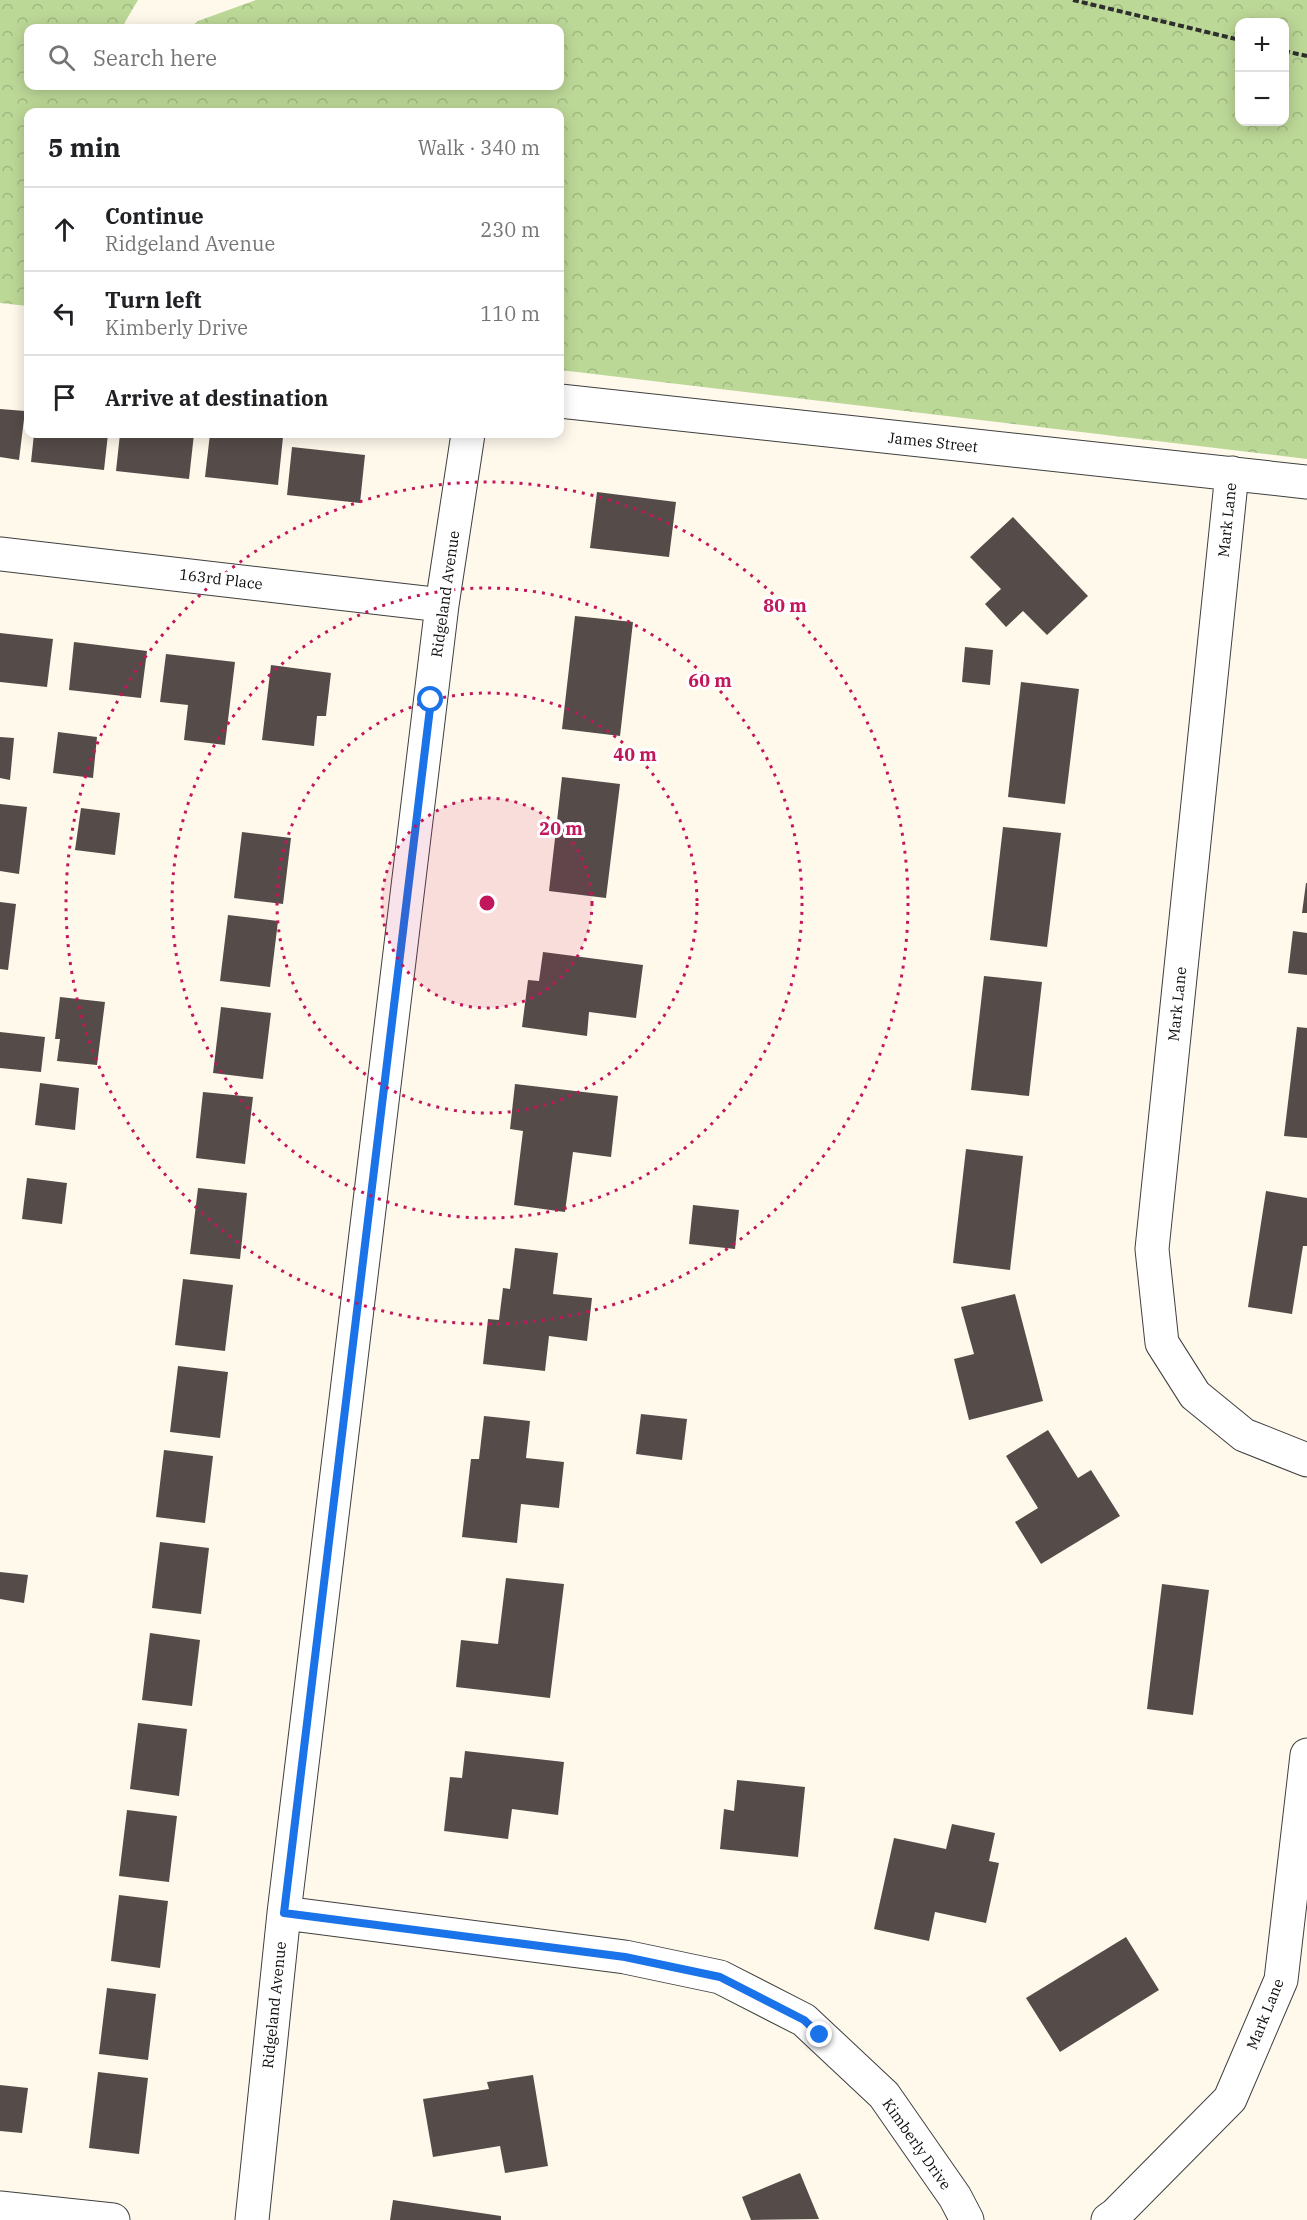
<!DOCTYPE html>
<html lang="en">
<head>
<meta charset="utf-8">
<style>
  :root { --surface:#fff; --page:#f6f6f6; --text:#202124; --muted:#757577; --line:#e0e0e0 }
  body { margin:0; font-family:"IBM Plex Serif",serif; background:var(--page); color:var(--text) }
  .controls { position:absolute; right:18px; top:18px; display:grid; overflow:hidden; border-radius:12px; box-shadow:0 3px 15px #0003 }
  .controls button { width:54px; height:54px; display:grid; place-items:center; padding:0; border:0; border-bottom:2px solid var(--line); background:var(--surface); color:var(--text); font:30px sans-serif }
  .stop { position:absolute; width:18px; height:18px; margin:-14px; border:4px solid #1a73e8; border-radius:50%; background:#fff }
  .stop.end { background:#1a73e8; border-color:#fff; box-shadow:0 2px 6px #0008 }
  .list { margin:0; padding:0; list-style:none }
  h2 { display:flex; justify-content:space-between; align-items:center; height:78px; margin:0; padding:0 24px; font-size:26px }
  h2 small { font-size:20px; font-weight:400; color:var(--muted) }
  .list li { display:grid; grid-template-columns:39px 1fr auto; gap:18px; align-items:center; box-sizing:border-box; height:84px; padding:0 24px; border-top:2px solid var(--line) }
  .list b { display:block; font-size:22px; white-space:nowrap }
  .list p { margin:0; font-size:20px; white-space:nowrap; color:var(--muted) }
  .list em { font-size:20px; font-style:normal; color:var(--muted) }
  .icon { flex:none; width:33px; height:33px; fill:none; stroke:currentColor; stroke-width:2; stroke-linecap:round; stroke-linejoin:round }
  .map { position:relative; flex:none; width:1307px; height:2220px; overflow:hidden }
  .search { position:absolute; background:var(--surface); box-shadow:0 3px 15px #0003; left:24px; top:24px; width:540px; height:66px; display:flex; align-items:center; gap:15px; box-sizing:border-box; padding:0 21px; border-radius:12px; color:var(--muted); font-size:22px }
  .panel { position:absolute; background:var(--surface); box-shadow:0 3px 15px #0003; left:24px; top:108px; width:540px; height:330px; border-radius:12px }
  .map>svg:first-child { display:block }
  .forest { fill:url(#forest-crowns); fill-rule:evenodd }
  .building { fill:#554c49 }
  .lines { fill:none; stroke-linecap:round; stroke-linejoin:round }
  .minor-casing { stroke:#3f3f3f; stroke-width:35 }
  .path { stroke:#2e2e2e; stroke-width:4; stroke-dasharray:6 3; stroke-linecap:butt }
  .minor { stroke:#fff; stroke-width:33 }
  .route { stroke:#1a73e8; stroke-width:8 }
  .ring { fill:none; stroke:#c2185b; stroke-width:3; stroke-dasharray:3 6 }
  .labels { text-anchor:middle; dominant-baseline:central; stroke-width:6; stroke-linejoin:round; paint-order:stroke }
  .street-label { font-size:15px; fill:#0c0c0c; stroke:#fff }
  .centre { fill:#c2185b; stroke:#fff; stroke-width:3 }
  .ring-label { font-size:18px; text-anchor:middle; font-weight:bold; fill:#c2185b; stroke:#fff; stroke-width:6; stroke-linejoin:round; paint-order:stroke }
</style>
</head>
<body>
<div class="map">
<svg width="1307" height="2220" viewBox="0 0 1307 2220">
  <defs>
    <pattern id="forest-crowns" width="20" height="18" patternUnits="userSpaceOnUse" patternTransform="scale(1.5)"><rect width="20" height="18" fill="#bcd897"/><path d="M2 6a3 3 0 1 1 6 0M12 15a3 3 0 1 1 6 0" fill="none" stroke="#a0b881"/></pattern>
  </defs>
  <rect width="100%" height="100%" fill="#fff9ec"/>
  <path class="forest" d="M0,0H138L125,22L123,28H28V86H560V28H189L198,21L256,0H1307V459L560,370V112H28V306L0,303ZM1240,22H1284V122H1240Z"/>
  <path class="building" d="M0,409L25,411L19,460L0,457Z
    M34,434H108L104,470L31,462Z
    M120,434H194L189,479L116,471Z
    M210,434H249L283,437L278,485L205,477Z
    M292,447L365,455L360,503L287,495Z
    M597,492L676,502L669,557L590,548Z
    M1013,517L1088,596L1047,635L1023,611L1006,627L985,604L1001,589L970,557Z
    M575,616L633,622L620,736L562,729Z
    M0,633L53,639L47,687L0,682Z
    M74,642L147,651L141,698L69,690Z
    M965,647L993,650L990,685L962,682Z
    M166,654L235,662L225,745L184,740L188,705L160,702Z
    M271,665L331,673L326,716H317L314,746L262,740Z
    M1021,682L1079,689L1065,804L1008,797Z
    M58,732L97,737L93,778L53,773Z
    M0,737L14,738L10,780L0,778Z
    M562,777L620,784L606,898L549,891Z
    M0,804L27,807L19,874L0,871Z
    M81,808L120,813L115,855L75,850Z
    M1003,827L1061,833L1047,947L990,940Z
    M242,832L291,838L283,904L234,898Z
    M1306,883H1307V913H1302Z
    M0,902L16,904L8,970L0,969Z
    M228,915L278,921L270,987L220,981Z
    M1293,931L1307,933V975L1288,973Z
    M543,952L643,965L636,1018L589,1012L587,1036L522,1027L528,980L539,981Z
    M984,976L1042,982L1029,1096L971,1090Z
    M60,997L105,1002L97,1065L57,1061L60,1039H55Z
    M221,1007L271,1013L263,1079L213,1073Z
    M1297,1027L1307,1028V1138L1284,1136Z
    M0,1032L45,1037L41,1072L0,1068Z
    M40,1083L79,1088L75,1130L35,1125Z
    M515,1084L618,1096L611,1157L573,1152L565,1212L514,1205L523,1131L510,1129Z
    M203,1092L253,1097L245,1164L196,1158Z
    M966,1149L1023,1156L1010,1270L953,1263Z
    M27,1178L67,1183L62,1224L22,1219Z
    M198,1188L247,1193L240,1259L190,1254Z
    M1266,1191L1307,1198V1246H1303L1292,1314L1248,1307Z
    M693,1205L739,1210L735,1249L689,1244Z
    M515,1248L558,1253L553,1294L592,1298L587,1341L549,1336L545,1371L483,1364L488,1319L499,1320L503,1288L510,1289Z
    M183,1279L233,1285L225,1351L175,1345Z
    M1015,1294L1043,1401L969,1420L954,1359L974,1354L961,1307Z
    M178,1366L228,1372L220,1438L170,1432Z
    M641,1414L687,1419L682,1460L636,1454Z
    M484,1416L530,1421L526,1458L564,1462L559,1508L521,1504L517,1543L462,1537L471,1459H479Z
    M1048,1430L1078,1478L1091,1470L1120,1516L1041,1564L1015,1522L1038,1508L1006,1456Z
    M164,1450L213,1456L205,1523L156,1517Z
    M160,1542L209,1548L201,1614L152,1608Z
    M0,1572L28,1575L24,1603L0,1599Z
    M506,1578L564,1584L550,1698L456,1687L461,1640L498,1644Z
    M1162,1584L1209,1590L1193,1715L1147,1709Z
    M150,1633L200,1640L192,1706L142,1700Z
    M138,1723L187,1729L179,1796L130,1789Z
    M465,1751L564,1762L558,1815L512,1809L508,1839L444,1831L450,1777L462,1778Z
    M737,1780L805,1787L798,1857L720,1849L724,1809L734,1811Z
    M127,1810L177,1816L169,1882L119,1876Z
    M952,1824L995,1833L989,1861L999,1863L986,1923L935,1912L929,1941L874,1929L894,1838L946,1849Z
    M119,1895L168,1901L160,1968L111,1961Z
    M1126,1937L1159,1990L1060,2052L1026,1998Z
    M107,1988L156,1994L148,2060L99,2054Z
    M98,2072L148,2078L139,2154L89,2148Z
    M533,2075L548,2166L505,2173L500,2146L433,2157L423,2099L489,2089L487,2082Z
    M0,2085L28,2088L22,2133L0,2131Z
    M800,2173L819,2219L751,2220L742,2197Z
    M393,2200L501,2216V2220H390Z"/>
  <g class="lines">
    <g class="minor-casing">
      <path id="minor" d="M560,401L1307,482
        M1232,473L1152,1249L1162,1343L1195,1395L1244,1435L1307,1460
        M0,554L442,605
        M284,1913L625,1957L720,1977L804,2020L884,2095L955,2197L967,2220
        M0,2208L113,2220
        M252,2220L284,1913L442,605L468,434
        M1108,2220L1115,2215L1230,2099L1281,1980L1307,1755"/>
    </g>
    <path class="path" d="M1073,0L1240,40
      M1284,51L1307,56"/>
    <use href="#minor" class="minor"/>
  </g>
  <g class="lines">
    <path class="route" d="M431,700L284,1913L625,1957L720,1977L804,2020L820,2035"/>
  </g>
  <circle cx="487" cy="903" r="105" fill="#c2185b" fill-opacity=".12"/>
  <g class="ring">
    <circle cx="487" cy="903" r="105"/>
    <circle cx="487" cy="903" r="210"/>
    <circle cx="487" cy="903" r="315"/>
    <circle cx="487" cy="903" r="421"/>
  </g>
  <g class="labels">
    <g class="street-label">
      <text transform="translate(933 442) rotate(6)">James Street</text>
      <text transform="translate(1227 520) rotate(-84)">Mark Lane</text>
      <text transform="translate(221 579) rotate(7)">163rd Place</text>
      <text transform="translate(445 594) rotate(-82)">Ridgeland Avenue</text>
      <text transform="translate(1177 1004) rotate(-84)">Mark Lane</text>
      <text transform="translate(274 2005) rotate(-84)">Ridgeland Avenue</text>
      <text transform="translate(1265 2014) rotate(-68)">Mark Lane</text>
      <text transform="translate(917 2144) rotate(55)">Kimberly Drive</text>
    </g>
  </g>
  <circle cx="487" cy="903" r="9" class="centre"/>
  <g class="ring-label">
    <text x="785" y="612">80 m</text>
    <text x="710" y="687">60 m</text>
    <text x="635" y="761">40 m</text>
    <text x="561" y="835">20 m</text>
  </g>
</svg>
<div class="controls">
<button>+</button>
<button>−</button>
</div>
<div class="stop" style="left:431px;top:700px"></div>
<div class="stop end" style="left:820px;top:2035px"></div>
<div class="search"><svg class="icon" aria-label="search" viewBox="0 0 24 24"><circle cx="10" cy="10" r="6"/><path d="M15 15l6 6"/></svg>Search here</div>
<section class="panel">
<h2>5 min<small>Walk · 340 m</small></h2>
<ul class="list">
<li><svg class="icon" aria-label="ahead" viewBox="0 0 24 24"><path d="M12 20V5M6 11l6-6 6 6"/></svg><div><b>Continue</b><p>Ridgeland Avenue</p></div><em>230 m</em></li>
<li><svg class="icon" aria-label="left" viewBox="0 0 24 24"><path d="M17 20v-9H6M10 6l-5 5 5 5"/></svg><div><b>Turn left</b><p>Kimberly Drive</p></div><em>110 m</em></li>
<li><svg class="icon" aria-label="arrive" viewBox="0 0 24 24"><path d="M6 21V4h12l-3 4 3 4H6"/></svg><div><b>Arrive at destination</b></div></li>
</ul>
</section>
</div>
</body>
</html>
